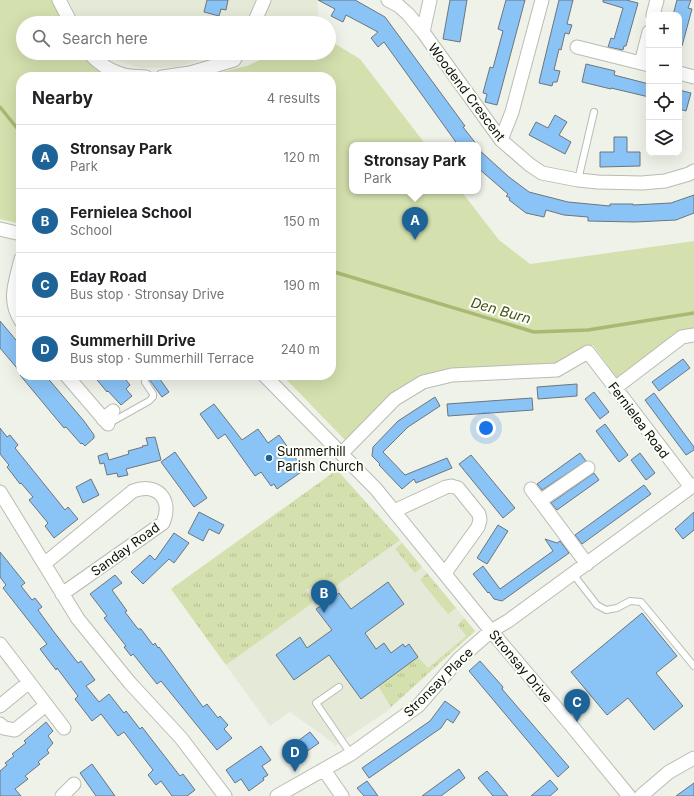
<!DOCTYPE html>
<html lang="en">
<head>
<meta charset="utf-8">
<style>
  :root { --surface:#fff; --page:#f6f6f6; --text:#202124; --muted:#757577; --line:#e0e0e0; --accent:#1e6398 }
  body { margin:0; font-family:Inter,sans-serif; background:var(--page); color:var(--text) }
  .controls { position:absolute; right:12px; top:12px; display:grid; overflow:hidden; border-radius:8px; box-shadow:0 4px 16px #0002 }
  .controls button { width:36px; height:36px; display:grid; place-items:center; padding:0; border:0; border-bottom:1px solid var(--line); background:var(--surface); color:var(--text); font:20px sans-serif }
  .you { position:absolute; left:486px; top:428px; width:14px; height:14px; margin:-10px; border:3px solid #fff; border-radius:50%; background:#1a73e8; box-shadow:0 0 0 6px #1a73e833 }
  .badge { display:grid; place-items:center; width:26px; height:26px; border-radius:50%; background:var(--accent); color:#fff; font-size:13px; font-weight:700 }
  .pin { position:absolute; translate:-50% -33px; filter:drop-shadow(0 1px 2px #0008) }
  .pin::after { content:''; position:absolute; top:21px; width:14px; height:12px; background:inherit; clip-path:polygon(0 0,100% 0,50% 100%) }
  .popup { position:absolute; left:349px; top:142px; width:132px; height:52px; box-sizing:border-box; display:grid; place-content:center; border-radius:8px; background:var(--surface); filter:drop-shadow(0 1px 3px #0005); font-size:13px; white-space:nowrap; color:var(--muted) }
  .popup b { font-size:15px; color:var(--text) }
  .popup::after { content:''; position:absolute; left:50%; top:100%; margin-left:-8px; border:8px solid transparent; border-top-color:var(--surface) }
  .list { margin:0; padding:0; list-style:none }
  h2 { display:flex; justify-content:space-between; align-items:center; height:52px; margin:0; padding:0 16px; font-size:17px }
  h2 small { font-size:13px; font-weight:400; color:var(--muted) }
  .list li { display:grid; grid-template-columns:26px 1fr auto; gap:12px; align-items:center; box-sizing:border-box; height:64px; padding:0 16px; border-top:1px solid var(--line) }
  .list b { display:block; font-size:15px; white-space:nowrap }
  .list p { margin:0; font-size:13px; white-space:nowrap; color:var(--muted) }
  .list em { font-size:13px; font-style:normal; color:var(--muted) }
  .icon { flex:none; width:22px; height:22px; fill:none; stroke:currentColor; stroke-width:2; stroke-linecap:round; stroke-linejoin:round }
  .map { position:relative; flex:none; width:694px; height:796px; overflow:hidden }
  .search { position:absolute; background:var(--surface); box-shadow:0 4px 16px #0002; left:16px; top:16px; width:320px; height:44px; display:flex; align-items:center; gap:10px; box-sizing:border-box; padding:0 14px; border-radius:22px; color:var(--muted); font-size:15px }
  .panel { position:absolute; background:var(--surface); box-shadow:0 4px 16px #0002; left:16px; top:72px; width:320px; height:308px; border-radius:16px }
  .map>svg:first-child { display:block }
  .built { fill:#e5ead8 }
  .grass { fill:url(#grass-tufts) }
  .park { fill:#d4e0ae }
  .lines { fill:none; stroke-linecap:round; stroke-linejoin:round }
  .stream { stroke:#a9b872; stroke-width:3.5 }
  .building { fill:#8ac3f6; stroke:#6e757c }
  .lane-casing { stroke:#b9bcb2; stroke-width:8 }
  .street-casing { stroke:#b9bcb2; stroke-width:15 }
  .lane { stroke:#fff; stroke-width:6 }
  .street { stroke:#fff; stroke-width:13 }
  .poi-dot { fill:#1e6398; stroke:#fdfff9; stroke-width:1.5 }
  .labels { text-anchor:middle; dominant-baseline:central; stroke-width:4; stroke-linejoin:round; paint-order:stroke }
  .street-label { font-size:13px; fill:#0e0f0c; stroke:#fdfff9 }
  .poi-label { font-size:13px; fill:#0e0f0c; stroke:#fdfff9; text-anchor:start }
  .water-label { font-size:14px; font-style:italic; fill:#454e1b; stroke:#fdfff9 }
</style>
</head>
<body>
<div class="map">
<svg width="694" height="796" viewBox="0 0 694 796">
  <defs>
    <pattern id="grass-tufts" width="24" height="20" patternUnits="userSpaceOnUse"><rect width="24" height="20" fill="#d4e0ae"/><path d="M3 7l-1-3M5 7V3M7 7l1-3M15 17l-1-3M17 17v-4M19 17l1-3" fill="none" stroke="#b5bf94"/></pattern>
  </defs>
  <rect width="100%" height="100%" fill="#eff2e8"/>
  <path class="built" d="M68,0H317L319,20L309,23H80Z
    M108,53H225L177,67L140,68L118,61Z
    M337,470L400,540L475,631L386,712L335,746L332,742L290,712L270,726L171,589Z"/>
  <path class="grass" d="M337,470L400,540L334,587L328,584L324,579L306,590L313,600L311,604L226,665L171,589Z
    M402,543L422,567L415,573L395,549Z
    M427,573L456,608L448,614L420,580Z
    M464,618L475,631L391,707L378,686L418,657L428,668L466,636L458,625Z"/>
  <path class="park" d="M0,0H54L66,23H23V53H84L115,77H21V224L0,219Z
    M329,40L360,59L426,145H352V191H461L499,240L530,264L694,241V332L620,382L593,345L555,364L442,373L379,409L345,440L282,375H331V77H201L247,66L274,53H329Z"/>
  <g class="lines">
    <path class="stream" d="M0,107L21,133
      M331,271L534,332L588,330L694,313"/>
  </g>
  <path class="building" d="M207,0H228L226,10L221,9L219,16L204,12Z
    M318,0H355L385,17L465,126L463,127L477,145H458L384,42L378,47L371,38L378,32L346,15L343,22L331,16L335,9Z
    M450,0H467L460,42L443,39Z
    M506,0H525L497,105L485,102L487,94L483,93L490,67L493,68L503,31L498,29Z
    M559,0H573L567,24L572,25L569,34L565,33L561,50L559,49L554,70L560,71L557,82H553L552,86L539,83L540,78Z
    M603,0H626L638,3L626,46H624L623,50L608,47L611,38L614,39L623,8L603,2Z
    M677,0H691L688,8L692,9L682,46H679V15H673Z
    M586,64L615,71L614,75L649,84V97L611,88V89L582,82Z
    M679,90L691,93L686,111L679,109Z
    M555,115L567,122L559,135L571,142L565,154L529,135L536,122L548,128Z
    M614,137H627V152H640V166L600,167V152H614Z
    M478,149L509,177L529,192L568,202L610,206V204H633V205L671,203L694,195V213L676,220L635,222L588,221V217L564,215L546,210L544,217L526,213L509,200L510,198L506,196L508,194L478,168Z
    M0,321L21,346V373L0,348Z
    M683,359L690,368L659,391L652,382Z
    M20,375H45L84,421L94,435V438L85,446L82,443L81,444L66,427L64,428Z
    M93,375H122L130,385L126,389L132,396L121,405L108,391L107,392Z
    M146,375H157L169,392L162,397Z
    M577,384V396L538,399L537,387Z
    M594,392L609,412L600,419L585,399Z
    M654,393L694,447V450L686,455L645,400Z
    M435,397L440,406L408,427L383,452L405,475L447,458L452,468L416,483L414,479L402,489L379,465L380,464L372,456L373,447L398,421Z
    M532,398L533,410L448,416L447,404Z
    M214,404L242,440L258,429L268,443L279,435L304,470L277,489L274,484L271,486L261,472L255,476L225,434L218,439L200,414Z
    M605,424L628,455L619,462L596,431Z
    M0,428L7,437L10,435L18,445L15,448L65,510L68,507L78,519L54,538L45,526L48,523L29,500L33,497L21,483L20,484L7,467L9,465L0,454Z
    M155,437L161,460L126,469L128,475L118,477L117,473L107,475L104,463L100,464L98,456L107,453L109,460L129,454L128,451L143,447L142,446L148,445L146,438Z
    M175,452L207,498L194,507L161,462Z
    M580,453L586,461L542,490L537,484Z
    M640,453L655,473L646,480L631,460Z
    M471,455L515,508L503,518L459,464Z
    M594,473L599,480L557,510L551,503Z
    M91,479L99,495L83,503L76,487Z
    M644,485L651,494L582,544L575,535Z
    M199,512L224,525L219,534L209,529L203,541L188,533Z
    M694,512V530L683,539L675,529Z
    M498,525L508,531L487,564L477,558Z
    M174,533L189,543L174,563L169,559L143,584L131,572L150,555L155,560Z
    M545,539L557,543L560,541L569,553L502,601L494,599L489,592L488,593L473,574L483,566L500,589L553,551Z
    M0,552L25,583L21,586L32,600L35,598L42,607L38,610L54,632L78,663L81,661L95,680L86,686L99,702L109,694L124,713L126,711L140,729L142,727L180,776L183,774L195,790L187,796H172L161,781L156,785L148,775L153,770L124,732L118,736L101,714L92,721L75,699L78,696L57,668L56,670L40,649L47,644L3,588L6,585L0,577Z
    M115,575L122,583L112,590L127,611L125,612L138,629H141L153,645L155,643L158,648L159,647L203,707L207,704L218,718L220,716L228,725L224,729L232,738L217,750L161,681L157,684L133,654L131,656L124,647L126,646L104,618L107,616L90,594Z
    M388,582L404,604L365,633L376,649L384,643L391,653L403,644L405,647L409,644L418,657L361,699L329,655L294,680L276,655L300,637L307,648L332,630L316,609L324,604L316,593L324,587L332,598L339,593L351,609Z
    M642,613L677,656L656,673L683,706L654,730L628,698L607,715L571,672Z
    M480,661L503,687L502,689L569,767L558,777L469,671Z
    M445,701L460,712L453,723L447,719L441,728L369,778L362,768L430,721Z
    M46,722L53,731L48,736L53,743L47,750L49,753L38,762L40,764L25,776L28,779L15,789L21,796H0V771L7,765L5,763L14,756L12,754L26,743L24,741Z
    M310,732L319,743L299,757L291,746Z
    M261,746L271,760L262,766L268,775L263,778L264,780L249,791L241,779L235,783L226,770Z
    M92,764L105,782L115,796H96L80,773Z
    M459,769L465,778L441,796H422Z
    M487,771L495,780L508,796H493L478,778Z
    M550,780L558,789L550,796H531Z
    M367,781L373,789L378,796H364L357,788Z
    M694,783V796H676Z"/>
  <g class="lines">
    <g class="lane-casing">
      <path id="lane" d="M578,180L594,112
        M108,424L149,401L153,397V394L145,382
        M573,574L597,605L606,610L617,608L630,601L641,602L694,666
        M339,687L316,703L351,754"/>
    </g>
    <g class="street-casing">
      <path id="street" d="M59,0L71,23
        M388,0L399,6L408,14L423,32L501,140L530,165L542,173L578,180L598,182L642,183L665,181L689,174L694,171
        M653,15L657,0
        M254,23L264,0
        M423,32L430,0
        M577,47L649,65
        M89,53C97,62 110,71 121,74C129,77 138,76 146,77
        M641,63L649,32
        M679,73L694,77
        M162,77L190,73L234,60L238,53
        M501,140L512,112L542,0
        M0,229L21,234
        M21,259C16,281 7,300 21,321
        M66,375L108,424
        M264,375L376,489L491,631L570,724L629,796
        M615,388L682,337L694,335
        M103,419L113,411
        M342,453L395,399L423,382L452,375L557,370L588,352L691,487
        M531,489L540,501
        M0,492L78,619L130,683L181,738L225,796
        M394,511L446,487L451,486L458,488L479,514L480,520L478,527L445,573
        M44,564L133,491C157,482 173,499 163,523L62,594
        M587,564L540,501L588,468
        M0,644L64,728
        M0,706L28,683
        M0,724L4,728L15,730L46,705
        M324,770L342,796
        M62,796L74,784
        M277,796L351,754L404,716L418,706L459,659L491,631L508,621L694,485
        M641,796L669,772L694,758"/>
    </g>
    <use href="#lane" class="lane"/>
    <use href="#street" class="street"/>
  </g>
  <circle class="poi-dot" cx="269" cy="458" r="4"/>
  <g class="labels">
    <g class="street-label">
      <text transform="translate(467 92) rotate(53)">Woodend Crescent</text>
      <text transform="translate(639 420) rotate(53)">Fernielea Road</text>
      <text transform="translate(125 549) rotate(-36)">Sanday Road</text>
      <text transform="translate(521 666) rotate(50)">Stronsay Drive</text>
      <text transform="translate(438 682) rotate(-45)">Stronsay Place</text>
    </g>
    <g class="poi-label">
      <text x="277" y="451">Summerhill<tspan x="277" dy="15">Parish Church</tspan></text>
    </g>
    <g class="water-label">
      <text transform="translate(501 310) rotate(16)">Den Burn</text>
    </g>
  </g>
</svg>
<div class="controls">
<button>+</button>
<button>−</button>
<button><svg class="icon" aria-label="locate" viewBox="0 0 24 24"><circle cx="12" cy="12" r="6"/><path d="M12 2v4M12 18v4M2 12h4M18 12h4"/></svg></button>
<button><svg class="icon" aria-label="layers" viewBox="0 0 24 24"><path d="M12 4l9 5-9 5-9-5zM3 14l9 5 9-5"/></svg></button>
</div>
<div class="you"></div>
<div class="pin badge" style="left:415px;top:240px">A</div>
<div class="popup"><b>Stronsay Park</b>Park</div>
<div class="pin badge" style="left:324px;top:613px">B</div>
<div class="pin badge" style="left:577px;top:722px">C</div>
<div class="pin badge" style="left:295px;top:772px">D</div>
<div class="search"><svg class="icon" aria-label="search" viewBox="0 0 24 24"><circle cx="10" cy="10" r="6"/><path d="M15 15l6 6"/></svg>Search here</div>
<section class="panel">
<h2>Nearby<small>4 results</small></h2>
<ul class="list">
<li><span class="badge">A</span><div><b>Stronsay Park</b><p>Park</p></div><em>120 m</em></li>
<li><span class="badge">B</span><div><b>Fernielea School</b><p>School</p></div><em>150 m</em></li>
<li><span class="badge">C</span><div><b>Eday Road</b><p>Bus stop · Stronsay Drive</p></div><em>190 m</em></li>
<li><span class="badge">D</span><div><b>Summerhill Drive</b><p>Bus stop · Summerhill Terrace</p></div><em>240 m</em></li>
</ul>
</section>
</div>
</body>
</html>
